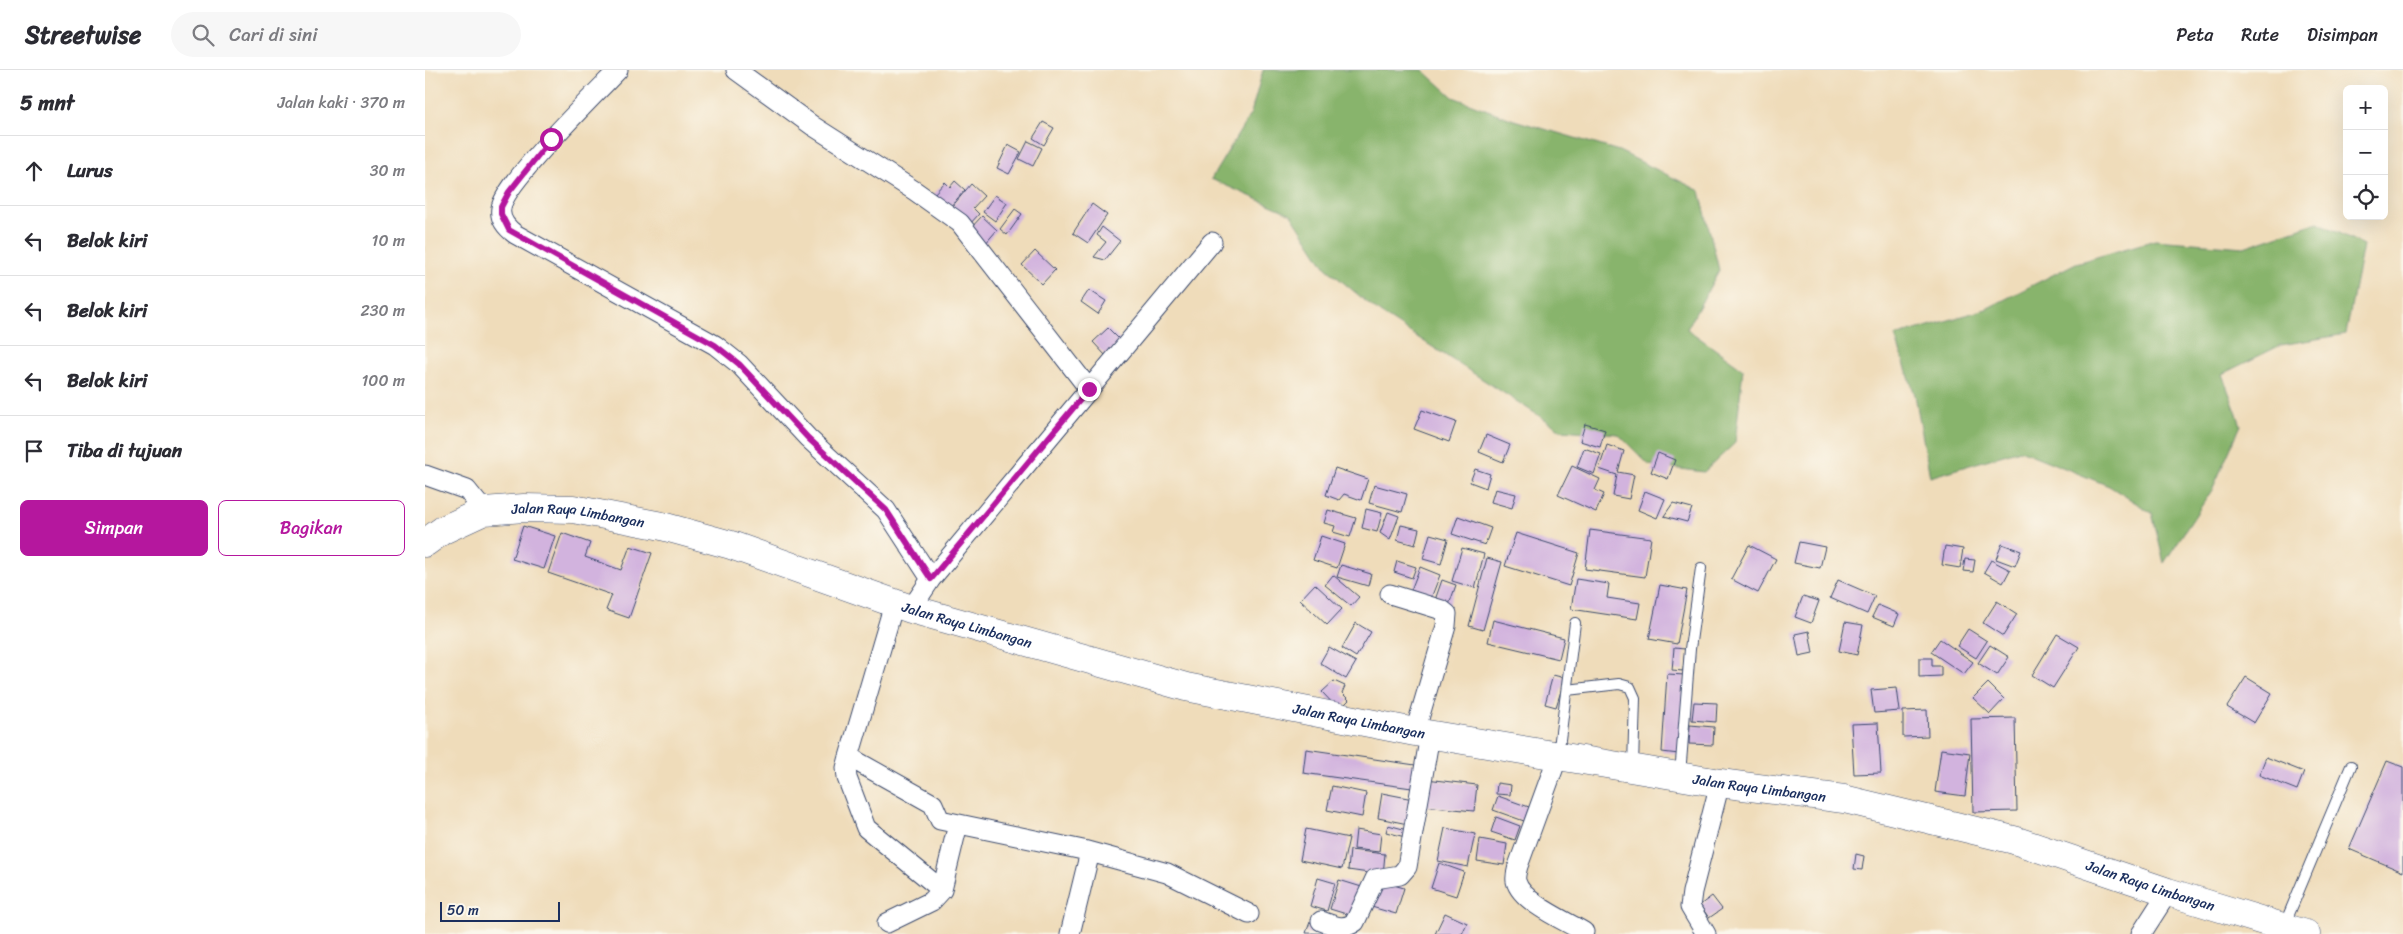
<!DOCTYPE html>
<html lang="id">
<head>
<meta charset="utf-8">
<style>
  :root { --surface:#fff; --page:#f7f7f7; --text:#2b2b33; --muted:#7c7c81; --line:#e1e1e2; --accent:#b5179e }
  body { margin:0; font-family:Sriracha,sans-serif; background:var(--page); color:var(--text) }
  .controls { position:absolute; right:15px; top:15px; display:grid; overflow:hidden; border-radius:8px; box-shadow:0 5px 20px #0002 }
  .controls button { width:45px; height:45px; display:grid; place-items:center; padding:0; border:0; border-bottom:1px solid var(--line); background:var(--surface); color:var(--text); font:25px sans-serif }
  .scale { position:absolute; left:15px; bottom:12px; width:120px; box-sizing:border-box; padding-left:5px; border:2px solid #1b2f5e; border-top:0; font-size:14px; line-height:18px; white-space:nowrap; color:#1b2f5e; -webkit-text-stroke:4px #fbf7ec; paint-order:stroke }
  .stop { position:absolute; width:15px; height:15px; margin:-11px; border:4px solid #b5179e; border-radius:50%; background:#fff }
  .stop.end { background:#b5179e; border-color:#fff; box-shadow:0 1px 5px #0008 }
  .list { margin:0; padding:0; list-style:none }
  h2 { display:flex; justify-content:space-between; align-items:center; height:65px; margin:0; padding:0 20px; font-size:21px }
  h2 small { font-size:16px; font-weight:400; color:var(--muted) }
  .list li { display:grid; grid-template-columns:32px 1fr auto; gap:15px; align-items:center; box-sizing:border-box; height:70px; padding:0 20px; border-top:1px solid var(--line) }
  .list b { display:block; font-size:19px; white-space:nowrap }
  .list em { font-size:16px; font-style:normal; color:var(--muted) }
  .actions { display:flex; gap:10px; padding:15px 20px }
  .actions a { flex:1; padding:11px 0; border:1px solid var(--accent); border-radius:8px; text-align:center; font-size:18px; color:var(--accent) }
  .actions .main { background:var(--accent); color:#fff }
  .icon { flex:none; width:28px; height:28px; fill:none; stroke:currentColor; stroke-width:2; stroke-linecap:round; stroke-linejoin:round }
  .map { position:relative; flex:none; width:1978px; height:864px; overflow:hidden }
  header { display:flex; align-items:center; gap:30px; box-sizing:border-box; height:70px; padding:0 25px; background:var(--surface); border-bottom:1px solid var(--line) }
  header strong { font-size:24px }
  nav { display:flex; gap:28px; margin-inline-start:auto; font-size:18px }
  .search { width:350px; height:45px; background:var(--page); display:flex; align-items:center; gap:12px; box-sizing:border-box; padding:0 18px; border-radius:28px; color:var(--muted); font-size:19px }
  main { display:flex }
  aside { flex:1; background:var(--surface) }
  .map>svg:first-child { display:block }
  .forest { fill:#88b46c; stroke:#527265 }
  .building { fill:#d2b3de }
  .lines { fill:none; stroke-linecap:round; stroke-linejoin:round }
  .lane-casing { stroke:#3b496c; stroke-width:12 }
  .street-casing { stroke:#3b496c; stroke-width:21 }
  .highway-casing { stroke:#3b496c; stroke-width:29 }
  .lane { stroke:#fff; stroke-width:10 }
  .street { stroke:#fff; stroke-width:19 }
  .highway { stroke:#fff; stroke-width:28 }
  .route { stroke:#b5179e; stroke-width:6 }
  .labels { text-anchor:middle; dominant-baseline:central; stroke-width:4.5; stroke-linejoin:round; paint-order:stroke }
  .street-label { font-size:14px; fill:#1b2f5e; stroke:#fbf7ec }
</style>
</head>
<body>
<header>
<strong>Streetwise</strong>
<div class="search"><svg class="icon" aria-label="search" viewBox="0 0 24 24"><circle cx="10" cy="10" r="6"/><path d="M15 15l6 6"/></svg>Cari di sini</div>
<nav><a>Peta</a><a>Rute</a><a>Disimpan</a></nav>
</header>
<main>
<aside>
<h2>5 mnt<small>Jalan kaki · 370 m</small></h2>
<ul class="list">
<li><svg class="icon" aria-label="ahead" viewBox="0 0 24 24"><path d="M12 20V5M6 11l6-6 6 6"/></svg><div><b>Lurus</b></div><em>30 m</em></li>
<li><svg class="icon" aria-label="left" viewBox="0 0 24 24"><path d="M17 20v-9H6M10 6l-5 5 5 5"/></svg><div><b>Belok kiri</b></div><em>10 m</em></li>
<li><svg class="icon" aria-label="left" viewBox="0 0 24 24"><path d="M17 20v-9H6M10 6l-5 5 5 5"/></svg><div><b>Belok kiri</b></div><em>230 m</em></li>
<li><svg class="icon" aria-label="left" viewBox="0 0 24 24"><path d="M17 20v-9H6M10 6l-5 5 5 5"/></svg><div><b>Belok kiri</b></div><em>100 m</em></li>
<li><svg class="icon" aria-label="arrive" viewBox="0 0 24 24"><path d="M6 21V4h12l-3 4 3 4H6"/></svg><div><b>Tiba di tujuan</b></div></li>
</ul>
<div class="actions"><a class="main">Simpan</a><a>Bagikan</a></div>
</aside>
<div class="map">
<svg width="1978" height="864" viewBox="0 0 1978 864">
  <rect width="100%" height="100%" fill="#fbf7ec"/>
  <filter id="ink" filterUnits="userSpaceOnUse"><feTurbulence type="fractalNoise" baseFrequency=".02" numOctaves="2"/><feDisplacementMap in="SourceGraphic" scale="10" xChannelSelector="R" yChannelSelector="G"/><feConvolveMatrix kernelMatrix="1 2 1 2 8 2 1 2 1" color-interpolation-filters="sRGB"/></filter>
  <filter id="wash" filterUnits="userSpaceOnUse"><feTurbulence type="fractalNoise" baseFrequency=".0096" numOctaves="4" result="noise"/><feDisplacementMap in="SourceGraphic" scale="20" xChannelSelector="R" yChannelSelector="G"/><feGaussianBlur stdDeviation="1.12" result="paint"/><feColorMatrix in="noise" values="0 0 0 0 0 0 0 0 0 0 0 0 0 0 0 0 0 1.4 0 .05"/><feComposite in="paint" operator="in"/></filter>
  <g filter="url(#wash)">
    <rect width="100%" height="100%" fill="#efdcba"/>
    <path class="forest" d="M838,0H998L1028,27L1089,50L1194,81L1275,121L1294,200L1262,259L1318,299L1310,373L1279,402L1224,395L1193,364L1136,360L955,243L901,198L866,144L786,109L826,43Z
      M1893,152L1938,175L1921,264L1856,275L1797,304L1816,355L1787,420L1739,493L1727,443L1684,416L1595,380L1505,407L1490,325L1470,266L1561,239L1651,193L1730,170L1819,177Z"/>
    <g id="blocks">
      <path class="building" d="M618,52L629,58L619,75L608,68Z
        M603,71L617,78L608,96L594,89Z
        M583,75L596,82L584,104L572,98Z
        M530,111L540,120L524,138L508,125L520,112L525,117Z
        M546,114L559,126L548,138L554,144L544,155L525,139Z
        M570,125L582,133L570,151L558,142Z
        M667,134L682,145L663,173L648,163Z
        M590,139L597,144L582,165L575,159Z
        M557,146L572,160L560,174L544,160Z
        M677,157L695,171L680,190L669,187L681,172L672,165Z
        M610,181L630,200L617,214L597,195Z
        M664,220L681,231L673,244L656,232Z
        M683,258L696,271L681,286L668,272Z
        M997,340L1031,352L1024,372L989,359Z
        M1160,354L1180,360L1175,377L1155,371Z
        M1061,365L1085,375L1078,392L1054,382Z
        M1182,375L1199,381L1193,402L1209,405L1204,429L1188,426L1192,405L1174,399Z
        M1159,378L1176,384L1169,404L1152,397Z
        M1233,383L1250,390L1243,409L1226,402Z
        M1147,396L1175,409L1170,420L1179,424L1171,442L1133,425Z
        M910,398L943,409L936,430L919,424L914,430L901,425Z
        M1050,399L1065,404L1061,418L1045,412Z
        M949,415L982,424L977,442L944,433Z
        M1070,419L1091,424L1087,438L1066,432Z
        M1220,421L1240,429L1232,448L1213,440Z
        M1248,433L1267,438L1262,452L1239,446Z
        M941,439L957,443L952,462L937,458Z
        M903,440L931,448L925,467L908,462L910,456L899,453Z
        M963,442L974,446L965,470L955,463Z
        M1033,446L1066,458L1060,475L1027,464Z
        M976,455L994,459L990,475L972,470Z
        M98,456L130,466L119,499L87,489Z
        M1165,460L1226,468L1220,507L1160,499Z
        M137,463L165,473L160,487L196,500L205,476L227,483L204,548L181,540L187,525L123,503Z
        M1091,463L1154,483L1144,516L1080,496Z
        M1005,464L1023,469L1016,494L998,489Z
        M896,466L920,474L912,498L888,490Z
        M1374,472L1400,477L1395,498L1369,493Z
        M1577,474L1596,481L1590,496L1571,489Z
        M1324,475L1351,489L1333,523L1306,509Z
        M1520,476L1538,479L1535,498L1517,495Z
        M1037,478L1059,484L1050,518L1027,511Z
        M1062,488L1077,492L1058,560L1044,556Z
        M1540,489L1550,490L1548,502L1538,501Z
        M1566,490L1585,500L1578,513L1559,502Z
        M972,491L991,497L987,508L969,502Z
        M916,495L946,504L943,516L912,507Z
        M995,497L1015,505L1006,528L986,520Z
        M908,505L934,527L926,536L900,515Z
        M1151,509L1184,514L1182,528L1215,533L1212,549L1146,539Z
        M1017,510L1031,515L1024,535L1010,530Z
        M1413,510L1450,526L1442,544L1405,528Z
        M890,514L917,539L902,555L875,530Z
        M1235,515L1262,520L1252,574L1224,569Z
        M1378,526L1394,531L1386,553L1370,547Z
        M1572,531L1592,544L1578,566L1558,553Z
        M1453,535L1474,544L1469,556L1447,547Z
        M1068,550L1139,568L1134,589L1063,572Z
        M1420,552L1438,555L1432,585L1414,581Z
        M931,553L946,562L931,587L917,578Z
        M1543,559L1562,571L1551,588L1532,576Z
        M1384,561L1388,583L1374,586L1370,564Z
        M1632,564L1654,577L1628,618L1607,605Z
        M1515,569L1548,592L1539,604L1506,582Z
        M1565,575L1584,587L1572,605L1553,593Z
        M904,577L931,592L921,609L895,593Z
        M1249,578L1260,579L1258,601L1247,600Z
        M1494,588H1507V596H1516V606L1494,607Z
        M1242,604L1260,605L1254,684L1237,682Z
        M1128,605L1140,608L1131,637L1120,634Z
        M1821,607L1847,623L1829,653L1802,637Z
        M909,611L920,616L917,623L924,630L914,640L897,622Z
        M1563,613L1579,629L1565,644L1548,628Z
        M1472,618L1475,641L1449,643L1446,620Z
        M1269,632L1292,633L1291,652L1267,650Z
        M1502,640L1503,666L1478,667V641Z
        M1590,648L1592,741L1548,742L1546,649Z
        M1453,653L1456,703L1429,704L1426,654Z
        M1265,655L1289,657L1288,675L1264,674Z
        M881,679L997,696L994,719L878,703Z
        M1516,679L1545,683L1540,726L1510,722Z
        M1841,687L1879,702L1872,720L1834,705Z
        M1962,691L1978,697V802L1924,779Z
        M1001,709L1052,715L1049,741L998,736Z
        M1072,713L1086,715L1085,725L1071,724Z
        M907,716L941,723L937,747L902,740Z
        M957,723L988,729L983,754L953,748Z
        M1073,726L1104,737L1099,751L1068,740Z
        M1071,747L1095,756L1090,770L1066,762Z
        M963,755L982,760L980,767L961,762Z
        M1020,758L1050,764L1043,797L1013,791Z
        M881,759L924,768L917,799L875,790Z
        M931,760L956,764L954,782L929,779Z
        M1055,769L1082,774L1079,795L1052,791Z
        M925,780L960,784L958,805L923,800Z
        M1431,784L1439,786L1437,800L1429,799Z
        M1014,793L1039,802L1031,826L1006,818Z
        M893,808L910,813L902,841L885,836Z
        M914,810L940,818L931,847L905,839Z
        M951,810L979,818L971,844L943,836Z
        M1287,826L1297,839L1284,848L1275,835Z
        M1020,843L1042,853L1037,864H1010Z
        M885,852L918,864L881,863Z"/>
    </g>
  </g>
  <g filter="url(#ink)">
    <use href="#blocks" fill-opacity="0" stroke="#3b496c" stroke-width="1"/>
    <g class="lines">
      <g class="lane-casing">
        <path id="lane" d="M1142,620L1194,614L1205,617L1210,628L1208,696
          M1133,685L1150,553
          M1255,705L1265,579L1276,498
          M1859,856L1926,696"/>
      </g>
      <g class="street-casing">
        <path id="street" d="M193,0C171,23 79,113 76,138C74,149 82,158 90,164L290,275L314,294L383,368L461,440L506,509
          M311,0L388,56L490,121L535,153L664,319
          M0,405L42,420L59,441
          M965,524L1017,540L1022,544L1021,556L990,662
          M469,534L424,687L421,698L422,708L441,758L517,820
          M486,539L506,509L787,172
          M1133,686L1093,796C1092,800 1090,806 1091,811C1096,832 1141,851 1159,862
          M424,687L508,734L515,750L658,780L742,803L824,844
          M896,851C908,855 918,861 930,852L950,809L975,805L982,797L1005,665
          M462,853L507,831L517,820L533,754
          M645,864L665,782
          M1281,864L1265,837L1267,822L1295,713
          M1716,864L1743,822"/>
      </g>
      <g class="highway-casing">
        <g id="highway">
          <path id="s1" d="M0,473L18,460L59,441L99,438L148,439L237,456L306,475L486,539L761,617L990,662L1295,713L1419,729L1589,770L1743,822L1881,864"/>
        </g>
      </g>
      <use href="#lane" class="lane"/>
      <use href="#street" class="street"/>
      <use href="#highway" class="highway"/>
    </g>
  </g>
  <g class="lines" filter="url(#ink)">
    <path class="route" d="M126,69L84,122L76,137V144L84,160L290,275L314,294L383,368L461,440L506,509L664,319"/>
  </g>
  <g class="labels">
    <g class="street-label">
      <text stroke="none"><textPath href="#s1" startOffset="162">Jalan Raya Limbangan</textPath></text>
      <text stroke="none"><textPath href="#s1" startOffset="568">Jalan Raya Limbangan</textPath></text>
      <text stroke="none"><textPath href="#s1" startOffset="972">Jalan Raya Limbangan</textPath></text>
      <text stroke="none"><textPath href="#s1" startOffset="1378">Jalan Raya Limbangan</textPath></text>
      <text stroke="none"><textPath href="#s1" startOffset="1782">Jalan Raya Limbangan</textPath></text>
    </g>
  </g>
</svg>
<div class="controls">
<button>+</button>
<button>−</button>
<button><svg class="icon" aria-label="locate" viewBox="0 0 24 24"><circle cx="12" cy="12" r="6"/><path d="M12 2v4M12 18v4M2 12h4M18 12h4"/></svg></button>
</div>
<div class="scale">50 m</div>
<div class="stop" style="left:126px;top:69px"></div>
<div class="stop end" style="left:664px;top:319px"></div>
</div>
</main>
</body>
</html>
